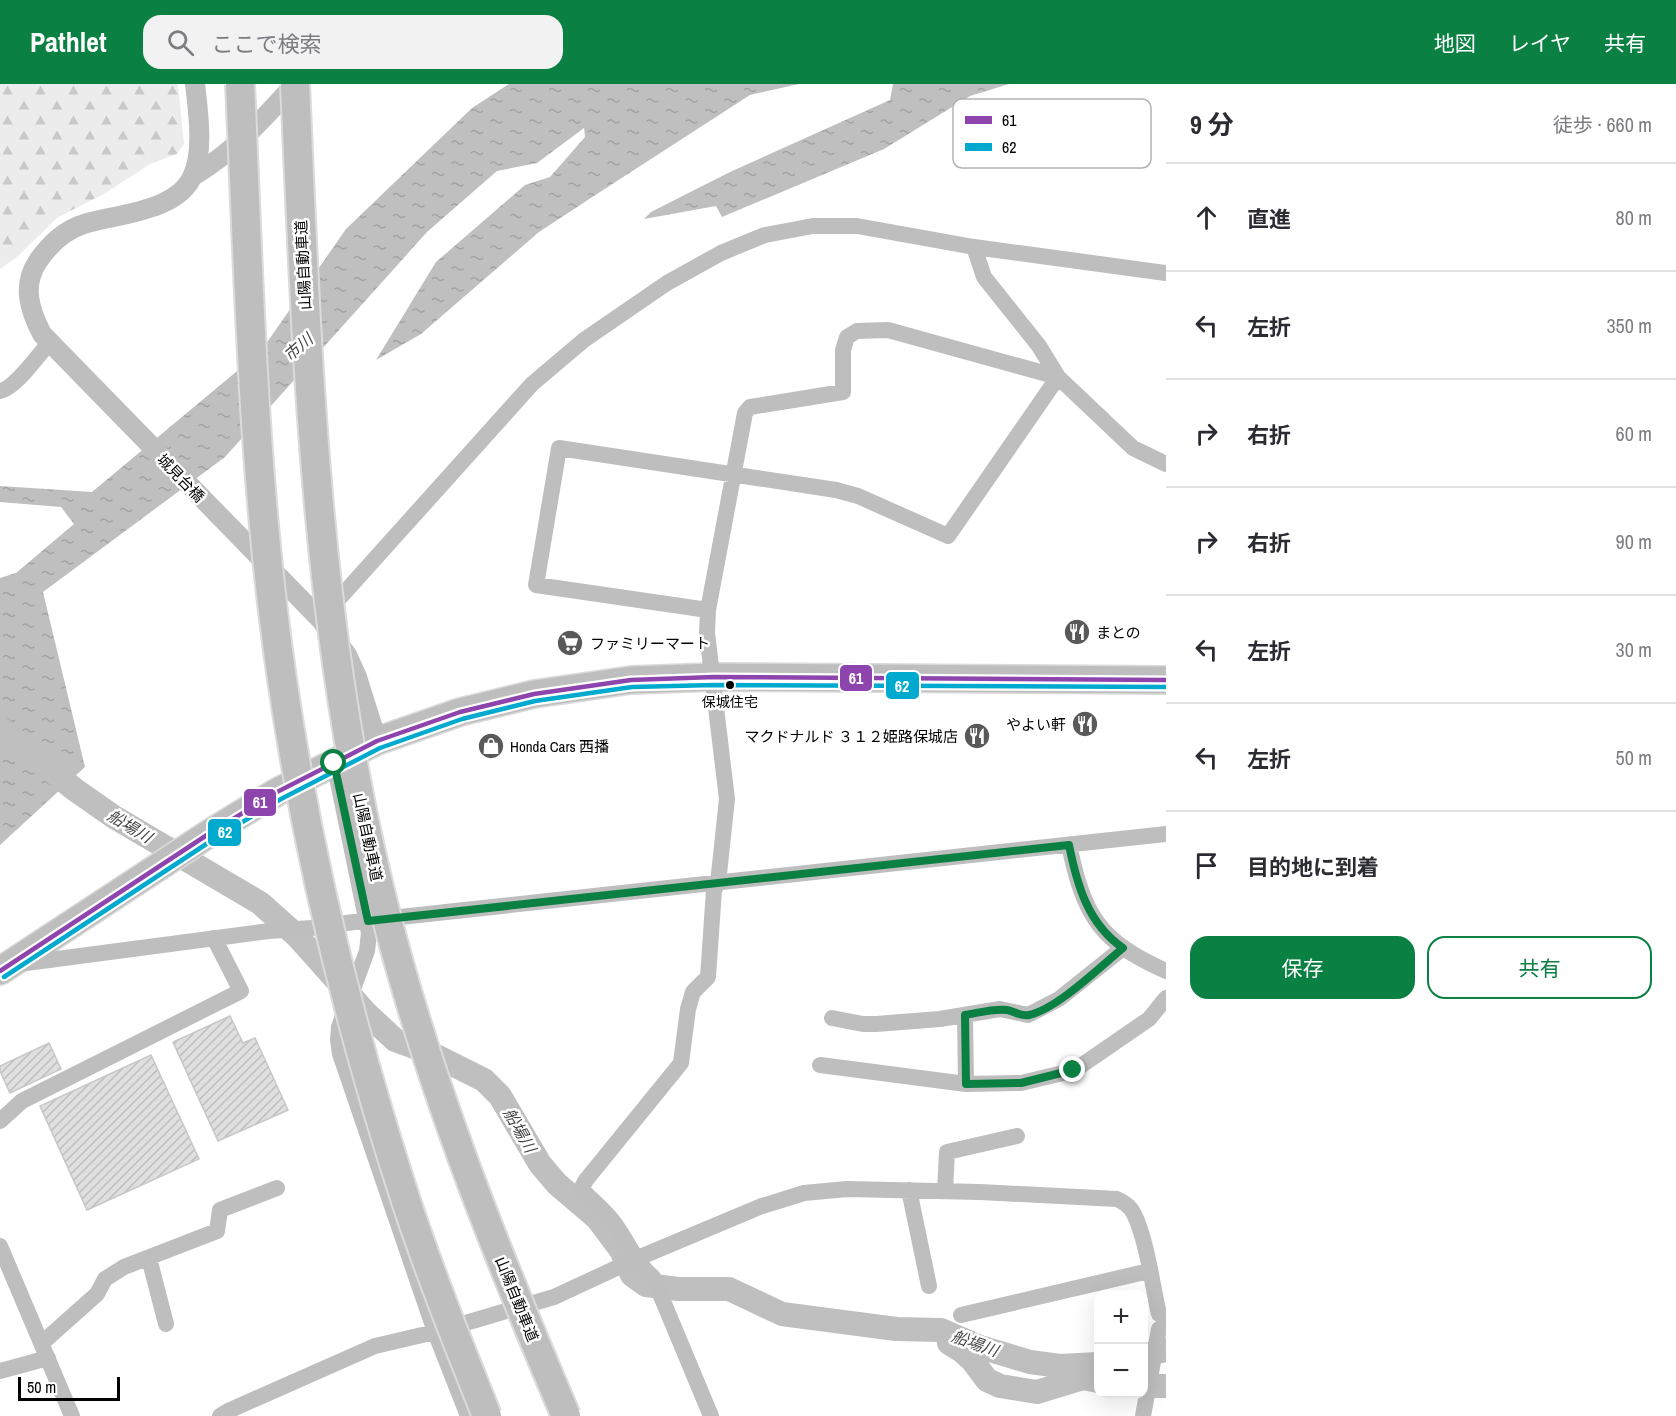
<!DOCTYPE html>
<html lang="ja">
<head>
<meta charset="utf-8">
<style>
  :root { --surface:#fff; --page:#f2f2f3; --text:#2b2b33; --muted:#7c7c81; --line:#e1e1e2; --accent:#0b8043 }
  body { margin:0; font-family:"Archivo Narrow","Noto Sans JP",sans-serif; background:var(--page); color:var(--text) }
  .controls { position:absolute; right:18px; bottom:18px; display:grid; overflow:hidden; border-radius:12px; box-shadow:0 6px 24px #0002 }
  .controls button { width:54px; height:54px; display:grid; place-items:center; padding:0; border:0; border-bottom:2px solid var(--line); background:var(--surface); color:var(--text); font:30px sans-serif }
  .scale { position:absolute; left:18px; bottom:15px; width:102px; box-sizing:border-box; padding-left:6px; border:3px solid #000; border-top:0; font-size:16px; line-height:21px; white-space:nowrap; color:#000; -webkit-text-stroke:4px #fff; paint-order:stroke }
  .stop { position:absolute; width:18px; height:18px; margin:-14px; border:4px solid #0b8043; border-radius:50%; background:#fff }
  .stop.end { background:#0b8043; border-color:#fff; box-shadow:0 2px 6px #0008 }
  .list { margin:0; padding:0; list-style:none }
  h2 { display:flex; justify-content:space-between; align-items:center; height:78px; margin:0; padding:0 24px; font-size:26px }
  h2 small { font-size:20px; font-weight:400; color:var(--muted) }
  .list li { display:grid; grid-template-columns:39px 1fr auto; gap:18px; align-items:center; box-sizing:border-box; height:108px; padding:0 24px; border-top:2px solid var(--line) }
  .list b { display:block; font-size:22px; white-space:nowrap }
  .list em { font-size:20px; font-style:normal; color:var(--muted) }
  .actions { display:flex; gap:12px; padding:18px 24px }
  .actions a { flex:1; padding:14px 0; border:2px solid var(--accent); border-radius:18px; text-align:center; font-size:21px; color:var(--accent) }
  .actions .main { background:var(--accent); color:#fff }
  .icon { flex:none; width:33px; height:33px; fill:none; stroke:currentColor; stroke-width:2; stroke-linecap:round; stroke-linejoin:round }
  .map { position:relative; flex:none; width:1166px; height:1332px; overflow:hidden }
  header { display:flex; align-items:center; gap:36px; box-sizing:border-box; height:84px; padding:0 30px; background:var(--accent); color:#fff }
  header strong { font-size:28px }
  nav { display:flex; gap:33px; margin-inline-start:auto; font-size:21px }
  .search { width:420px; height:54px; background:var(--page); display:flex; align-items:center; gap:15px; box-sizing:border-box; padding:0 21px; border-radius:18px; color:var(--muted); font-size:22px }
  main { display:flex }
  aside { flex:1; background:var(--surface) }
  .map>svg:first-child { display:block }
  .forest { fill:url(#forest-firs) }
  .water { fill:url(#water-ripples) }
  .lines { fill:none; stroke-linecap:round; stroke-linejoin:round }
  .river { stroke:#bfbfbf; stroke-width:24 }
  .building { fill:url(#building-hatch); stroke:#c7c7c7; stroke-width:1.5 }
  .trunk-casing { stroke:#dbdbdb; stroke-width:30 }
  .minor { stroke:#bebebe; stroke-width:16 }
  .tertiary { stroke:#bebebe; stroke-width:20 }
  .trunk { stroke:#bebebe; stroke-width:27 }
  .motorway-bridge-casing { stroke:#dbdbdb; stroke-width:32; stroke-linecap:butt }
  .motorway-bridge { stroke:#bebebe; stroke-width:28 }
  .bus-1-casing { stroke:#fff; stroke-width:9 }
  .bus-2-casing { stroke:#fff; stroke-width:9 }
  .bus-1 { stroke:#8e44ad; stroke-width:4.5 }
  .bus-2 { stroke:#00a9ce; stroke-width:4.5 }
  .route { stroke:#0b8043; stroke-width:8 }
  .bus-dot { fill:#000; stroke:#fff; stroke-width:2 }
  .labels { text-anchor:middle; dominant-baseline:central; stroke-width:5; stroke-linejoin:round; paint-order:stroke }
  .bus-label { font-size:14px; fill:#000; stroke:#fff }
  .street-label { font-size:15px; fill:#000; stroke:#fff }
  .poi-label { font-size:15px; fill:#000; stroke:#fff; text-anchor:start }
  .water-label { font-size:16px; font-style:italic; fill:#444; stroke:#fff }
  .key { fill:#fff; stroke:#b2b2b2; stroke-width:1.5 }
  .key-label { font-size:16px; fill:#000 }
  .line-badge { stroke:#fff; stroke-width:2 }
  .badge-label { font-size:16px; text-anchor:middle; font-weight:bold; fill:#fff }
</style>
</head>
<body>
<header>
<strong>Pathlet</strong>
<div class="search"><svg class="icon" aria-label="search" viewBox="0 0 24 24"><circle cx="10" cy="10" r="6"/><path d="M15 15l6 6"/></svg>ここで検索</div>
<nav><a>地図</a><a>レイヤ</a><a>共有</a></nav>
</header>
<main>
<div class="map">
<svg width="1166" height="1332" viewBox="0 0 1166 1332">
  <defs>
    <pattern id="forest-firs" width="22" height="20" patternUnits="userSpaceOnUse" patternTransform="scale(1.5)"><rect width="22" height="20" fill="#ececec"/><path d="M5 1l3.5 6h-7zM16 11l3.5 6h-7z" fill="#c9c9c9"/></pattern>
    <pattern id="water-ripples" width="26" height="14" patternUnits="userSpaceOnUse" patternTransform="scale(1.5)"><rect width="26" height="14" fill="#bfbfbf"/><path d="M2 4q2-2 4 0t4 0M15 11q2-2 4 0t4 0" fill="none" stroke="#a2a2a2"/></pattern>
    <pattern id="building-hatch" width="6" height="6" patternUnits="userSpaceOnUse" patternTransform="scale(1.5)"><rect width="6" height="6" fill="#dfdfdf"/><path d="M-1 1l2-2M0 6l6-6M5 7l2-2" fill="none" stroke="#bebebe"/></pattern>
  </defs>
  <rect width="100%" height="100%" fill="#fff"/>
  <path class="forest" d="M0,0H178L184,60L177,70L150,80L104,110L58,133L18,172L0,185Z"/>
  <path class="water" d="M509,0H799L750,11L600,108L539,148L421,250L376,276L436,178L525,101L550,93L585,53L584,44L537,79L497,87L427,148L225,373L43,508L85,683L0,761V494L16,489L74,440L61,423L0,418V402L92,408L261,267L346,145L472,24Z
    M893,0H1009L970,12L884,65L722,133L716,122L644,135L651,128L730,88L890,16Z"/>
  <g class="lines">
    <path class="river" d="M0,644L74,705L114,733L260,819L297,852L366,929L395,956L428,968L484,996L500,1012L540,1080L557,1100L597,1134L621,1166L632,1191L646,1201L678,1205H729L782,1230L896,1245L941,1246L980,1263L1030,1278L1060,1282L1098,1280
      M949,1259L962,1267L972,1276L987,1296L1000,1302L1037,1308L1083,1294L1098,1297
      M1144,1271L1166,1266
      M1144,1302H1166"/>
  </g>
  <path class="building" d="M230,932L243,959L255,954L288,1026L218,1057L173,958Z
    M49,959L61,985L10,1009L0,987V982Z
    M151,971L199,1075L87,1126L40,1022Z"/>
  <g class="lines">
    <g class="trunk-casing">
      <path id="trunk" d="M0,887L210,749L277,708L377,657L460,628L534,610L631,596L714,593L1166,596"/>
    </g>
    <path class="minor" d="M974,163L984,193L1039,262L1058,293L1133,364L1166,380
      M0,307C15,305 39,270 50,258
      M708,526L536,501L559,364L836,406L858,412L948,452L1058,293L888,246L857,247L847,253L843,266V308L750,323L745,329L708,526L707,549L727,715L718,799L714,806L708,893L693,908L688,925L681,979L586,1096L581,1105C591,1115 603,1125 612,1136C627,1154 635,1179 653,1193L711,1332
      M328,527L532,300L584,256L667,199L721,169L765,151L813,142H857L974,163L1166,189
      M334,679L369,849L367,867L339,943L338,956L340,970L435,1248L468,1332
      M1069,761C1084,832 1099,857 1166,887
      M19,880L269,847L311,844L354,838L1166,750
      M965,931L966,1000
      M832,934L863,940H876L940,935L1000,925L1028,931L1059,915L1123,864
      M820,981L966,1000L1021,999L1063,989L1082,981L1149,935L1166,914
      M0,1037L22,1017L241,907L214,854
      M909,1106L929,1202
      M945,1107L947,1068L1017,1052
      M0,1162L72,1332
      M149,1174L166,1240
      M961,1231L1149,1187
      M42,1259L97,1210L105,1195L124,1183L217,1147L220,1126L277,1104
      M0,1287L48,1274
      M220,1332L228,1327L375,1262L435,1248L554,1213L638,1174L762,1122L804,1109L847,1105L980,1108L1117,1115C1124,1118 1130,1122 1134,1130C1147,1157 1152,1200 1159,1230
      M1143,1332L1159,1245L1166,1242"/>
    <path class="tertiary" d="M195,0C198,26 204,67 193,91C178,128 116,130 84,140C65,146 49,161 38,177C22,201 29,225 42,250L321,536L347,571L357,593L377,657
      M193,92C234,68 264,34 295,0"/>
    <use href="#trunk" class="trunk"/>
    <g class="motorway-bridge-casing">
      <path id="motorway-bridge" d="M240,0C249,198 253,398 282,595C308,774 351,949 407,1120C431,1192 459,1262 487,1332
        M295,0C307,270 315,543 380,807C424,988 493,1161 566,1332"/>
    </g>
    <use href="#motorway-bridge" class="motorway-bridge"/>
    <g class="bus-1-casing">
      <path id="bus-1" d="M0,887L210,749L277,708L377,657L460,628L534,610L631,596L714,593L1166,596"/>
    </g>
    <g class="bus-2-casing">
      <path id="bus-2" d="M4,893L214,755L281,715L380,664L462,635L535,617L632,603L714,601L1166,603"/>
    </g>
    <use href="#bus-1" class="bus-1"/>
    <use href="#bus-2" class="bus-2"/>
  </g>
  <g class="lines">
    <path class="route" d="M334,679L368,837L1069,761C1077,801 1088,840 1123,864C1100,883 1057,925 1029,931C1021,933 1014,927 1007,926C994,924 978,929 965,931L966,1000L1021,999L1073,986"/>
  </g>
  <defs>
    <g id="restaurant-disc" transform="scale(1.35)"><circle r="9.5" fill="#595959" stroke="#fff"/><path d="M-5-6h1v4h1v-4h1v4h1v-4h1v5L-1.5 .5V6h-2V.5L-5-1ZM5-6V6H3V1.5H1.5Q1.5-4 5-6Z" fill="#fff"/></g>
    <g id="supermarket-disc" transform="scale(1.35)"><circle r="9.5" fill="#595959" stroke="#fff"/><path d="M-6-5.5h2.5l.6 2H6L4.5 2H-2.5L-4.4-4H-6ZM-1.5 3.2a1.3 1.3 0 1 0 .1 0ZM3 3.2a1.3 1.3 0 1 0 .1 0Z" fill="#fff"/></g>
    <g id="shop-disc" transform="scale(1.35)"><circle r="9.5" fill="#595959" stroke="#fff"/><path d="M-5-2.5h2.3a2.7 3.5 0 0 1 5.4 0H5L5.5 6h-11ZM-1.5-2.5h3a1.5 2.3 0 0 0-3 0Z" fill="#fff"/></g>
  </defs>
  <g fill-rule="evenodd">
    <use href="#restaurant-disc" x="1077" y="548"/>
    <use href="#supermarket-disc" x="570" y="559"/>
    <use href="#restaurant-disc" x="1085" y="640"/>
    <use href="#restaurant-disc" x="977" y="652"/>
    <use href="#shop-disc" x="491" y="662"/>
  </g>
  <circle class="bus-dot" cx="730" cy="601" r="5"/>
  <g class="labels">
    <g class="bus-label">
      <text x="730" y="618">保城住宅</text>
    </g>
    <g class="street-label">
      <text transform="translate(303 181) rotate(-93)">山陽自動車道</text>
      <text transform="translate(181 394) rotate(46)">城見台橋</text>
      <text transform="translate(368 753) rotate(78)">山陽自動車道</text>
      <text transform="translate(517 1215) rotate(68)">山陽自動車道</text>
    </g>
    <g class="poi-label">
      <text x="1096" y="548">まとの</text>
      <text x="590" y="559">ファミリーマート</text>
      <text x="1066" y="640" text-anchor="end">やよい軒</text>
      <text x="958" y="652" text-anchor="end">マクドナルド ３１２姫路保城店</text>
      <text x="510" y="662">Honda Cars 西播</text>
    </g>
    <g class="water-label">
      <text transform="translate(298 263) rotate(-40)">市川</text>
      <text transform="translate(130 742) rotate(31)">船場川</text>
      <text transform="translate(520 1046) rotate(60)">船場川</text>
      <text transform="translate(975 1259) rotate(20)">船場川</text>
    </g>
  </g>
  <rect x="953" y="15" width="198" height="69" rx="9" class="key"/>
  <rect x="965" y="32" width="27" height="8" fill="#8e44ad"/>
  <rect x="965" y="59" width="27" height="8" fill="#00a9ce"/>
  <g class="key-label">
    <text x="1002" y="42">61</text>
    <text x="1002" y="69">62</text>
  </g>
  <g class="line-badge">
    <rect x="839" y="580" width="34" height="28" rx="6" fill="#8e44ad"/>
    <rect x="885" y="587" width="35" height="29" rx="6" fill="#00a9ce"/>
    <rect x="243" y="704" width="34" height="29" rx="6" fill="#8e44ad"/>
    <rect x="207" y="734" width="35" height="29" rx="6" fill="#00a9ce"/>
  </g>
  <g class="badge-label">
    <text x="856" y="600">61</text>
    <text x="902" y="608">62</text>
    <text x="260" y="724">61</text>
    <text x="225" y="754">62</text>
  </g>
</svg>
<div class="controls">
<button>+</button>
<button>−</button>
</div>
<div class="scale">50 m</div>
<div class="stop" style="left:334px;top:679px"></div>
<div class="stop end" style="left:1073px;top:986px"></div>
</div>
<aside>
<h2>9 分<small>徒歩 · 660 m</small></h2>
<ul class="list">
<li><svg class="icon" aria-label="ahead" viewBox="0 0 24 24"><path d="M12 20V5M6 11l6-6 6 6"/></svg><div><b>直進</b></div><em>80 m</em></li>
<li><svg class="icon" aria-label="left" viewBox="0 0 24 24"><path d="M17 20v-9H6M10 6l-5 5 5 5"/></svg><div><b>左折</b></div><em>350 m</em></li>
<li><svg class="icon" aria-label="right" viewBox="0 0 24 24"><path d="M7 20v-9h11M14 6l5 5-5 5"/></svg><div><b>右折</b></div><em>60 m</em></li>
<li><svg class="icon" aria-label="right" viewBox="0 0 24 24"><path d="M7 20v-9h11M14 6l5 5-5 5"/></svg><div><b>右折</b></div><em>90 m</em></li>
<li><svg class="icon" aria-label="left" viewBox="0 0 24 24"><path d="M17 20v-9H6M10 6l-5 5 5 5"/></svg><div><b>左折</b></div><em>30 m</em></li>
<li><svg class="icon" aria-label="left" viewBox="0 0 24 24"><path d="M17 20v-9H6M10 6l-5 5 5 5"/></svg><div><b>左折</b></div><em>50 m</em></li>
<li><svg class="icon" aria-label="arrive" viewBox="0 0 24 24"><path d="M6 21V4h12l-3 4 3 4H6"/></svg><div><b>目的地に到着</b></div></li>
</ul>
<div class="actions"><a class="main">保存</a><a>共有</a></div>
</aside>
</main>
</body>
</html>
